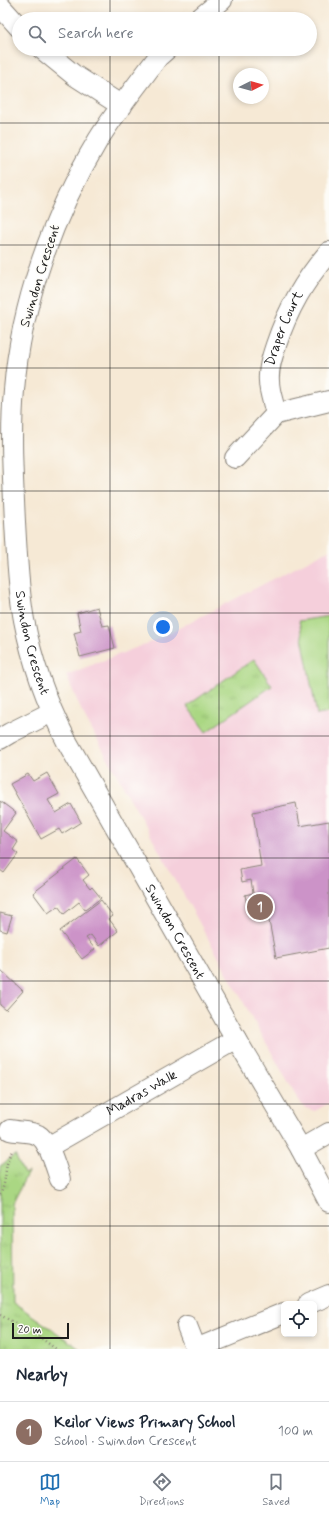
<!DOCTYPE html>
<html lang="en">
<head>
<meta charset="utf-8">
<style>
  :root { --surface:#fff; --page:#f2f2f3; --text:#1f2937; --muted:#747a83; --line:#e0e1e3; --accent:#1f6fb2 }
  body { margin:0; font-family:Mynerve,sans-serif; background:var(--page); color:var(--text) }
  .controls { position:absolute; right:12px; bottom:12px; display:grid; overflow:hidden; border-radius:6px; box-shadow:0 2px 6px #0003 }
  .controls button { width:36px; height:36px; display:grid; place-items:center; padding:0; border:0; border-bottom:1px solid var(--line); background:var(--surface); color:var(--text); font:20px sans-serif }
  .compass { position:absolute; left:233px; top:68px; width:36px; height:36px; border-radius:50%; background:var(--surface); box-shadow:0 2px 6px #0003; rotate:84deg }
  .scale { position:absolute; left:12px; bottom:10px; width:57px; box-sizing:border-box; padding-left:4px; border:2px solid #1c1c1c; border-top:0; font-size:11px; line-height:14px; white-space:nowrap; color:#1c1c1c; -webkit-text-stroke:3px #fdfcf7; paint-order:stroke }
  .you { position:absolute; left:163px; top:627px; width:14px; height:14px; margin:-10px; border:3px solid #fff; border-radius:50%; background:#1a73e8; box-shadow:0 0 0 6px #1a73e833 }
  .badge { display:grid; place-items:center; width:26px; height:26px; border-radius:50%; background:var(--accent); color:#fff; font-size:13px; font-weight:700 }
  .pin { position:absolute; translate:-50% -50%; border:2px solid #fff; box-shadow:0 1px 4px #0006 }
  .list { margin:0; padding:0; list-style:none }
  h2 { display:flex; justify-content:space-between; align-items:center; height:52px; margin:0; padding:0 16px; font-size:17px }
  h2 small { font-size:13px; font-weight:400; color:var(--muted) }
  .list li { display:grid; grid-template-columns:26px 1fr auto; gap:12px; align-items:center; box-sizing:border-box; height:60px; padding:0 16px; border-top:1px solid var(--line) }
  .list b { display:block; font-size:15px; white-space:nowrap }
  .list p { margin:0; font-size:13px; white-space:nowrap; color:var(--muted) }
  .list em { font-size:13px; font-style:normal; color:var(--muted) }
  .icon { flex:none; width:22px; height:22px; fill:none; stroke:currentColor; stroke-width:2; stroke-linecap:round; stroke-linejoin:round }
  .map { position:relative; flex:none; width:329px; height:1349px; overflow:hidden }
  .search { position:absolute; background:var(--surface); box-shadow:0 2px 6px #0003; left:12px; right:12px; top:12px; height:44px; display:flex; align-items:center; gap:10px; box-sizing:border-box; padding:0 14px; border-radius:22px; color:var(--muted); font-size:15px }
  .sheet { height:112px; background:var(--surface) }
  nav { display:flex; justify-content:space-around; align-items:center; box-sizing:border-box; height:56px; border-top:1px solid var(--line); background:var(--surface); font-size:11px; color:var(--muted) }
  nav a { display:grid; justify-items:center; gap:2px }
  nav .on { color:var(--accent) }
  .map>svg:first-child { display:block }
  .built { fill:#f5cfdb }
  .park { fill:url(#park-tufts); stroke:#637a50 }
  .pitch { fill:#aad783; stroke:#637a50 }
  .building { fill:#cc93c8 }
  .lines { fill:none; stroke-linecap:round; stroke-linejoin:round }
  .minor-casing { stroke:#898278; stroke-width:22 }
  .path { stroke:#898278; stroke-width:2.5; stroke-dasharray:1 3; stroke-linecap:butt }
  .minor { stroke:#fff; stroke-width:20 }
  .grid { fill:none; stroke:#1c1c1c; stroke-width:1; stroke-opacity:0.55 }
  .labels { text-anchor:middle; dominant-baseline:central; stroke-width:3; stroke-linejoin:round; paint-order:stroke }
  .street-label { font-size:14px; fill:#1c1c1c; stroke:#fdfcf7 }
</style>
</head>
<body>
<div class="map">
<svg width="329" height="1349" viewBox="0 0 329 1349">
  <defs>
    <pattern id="park-tufts" width="24" height="20" patternUnits="userSpaceOnUse"><rect width="24" height="20" fill="#aad783"/><path d="M3 7l-1-3M5 7V3M7 7l1-3M15 17l-1-3M17 17v-4M19 17l1-3" fill="none" stroke="#92b871"/></pattern>
  </defs>
  <rect width="100%" height="100%" fill="#fdfcf7"/>
  <filter id="ink" filterUnits="userSpaceOnUse"><feTurbulence type="fractalNoise" baseFrequency=".025" numOctaves="2"/><feDisplacementMap in="SourceGraphic" scale="8" xChannelSelector="R" yChannelSelector="G"/><feConvolveMatrix kernelMatrix="1 2 1 2 8 2 1 2 1" color-interpolation-filters="sRGB"/></filter>
  <filter id="wash" filterUnits="userSpaceOnUse"><feTurbulence type="fractalNoise" baseFrequency=".012" numOctaves="4" result="noise"/><feDisplacementMap in="SourceGraphic" scale="16" xChannelSelector="R" yChannelSelector="G"/><feGaussianBlur stdDeviation="0.9" result="paint"/><feColorMatrix in="noise" values="0 0 0 0 0 0 0 0 0 0 0 0 0 0 0 0 0 1.4 0 .05"/><feComposite in="paint" operator="in"/></filter>
  <g filter="url(#wash)">
    <rect width="100%" height="100%" fill="#f6e9d5"/>
    <path class="built" d="M329,550V1103L315,1111L305,1108L298,1100L83,714L66,675L156,640Z"/>
    <path class="park" d="M254,659L272,686L206,732L187,706Z
      M15,1155L24,1174L28,1172L12,1204L13,1302L80,1349H0V1166Z"/>
    <path class="pitch" d="M329,616V713L317,715L299,621Z"/>
    <g id="blocks">
      <path class="building" d="M97,607L102,626L109,625L115,648L80,657L74,633L81,631L77,613Z
        M47,773L59,794L48,800L56,813L71,804L81,822L62,834L59,829L41,839L10,784L28,774L33,781Z
        M0,801L16,813L3,831L18,842L13,850L18,854L4,873L0,870Z
        M296,803L300,826L329,821V948L276,958L266,905L248,909L245,895L253,893L251,880L242,882L240,870L261,866L253,812Z
        M77,859L89,875L83,880L90,889L92,887L101,898L85,910L79,902L64,914L58,906L48,913L33,893Z
        M101,900L113,916L109,919L118,931L99,946L91,935L86,938L95,949L82,959L60,931Z
        M0,913L12,916L7,932L0,930Z
        M0,969L23,991L6,1010L0,1005Z"/>
    </g>
  </g>
  <g filter="url(#ink)">
    <use href="#blocks" fill-opacity="0" stroke="#898278" stroke-width="1"/>
    <g class="lines">
      <g class="minor-casing">
        <g id="minor">
          <path d="M0,6L19,27"/>
          <path d="M199,19L222,0"/>
          <path d="M42,49L74,75L122,106"/>
          <path id="s1" d="M167,49L158,57C138,84 116,111 98,140C53,215 21,303 14,390C10,434 13,478 15,522C17,555 18,588 24,620C32,662 47,703 66,740L236,1039L301,1149L329,1202"/>
          <path id="s2" d="M276,414C274,404 269,392 269,381C268,369 272,357 276,345C288,309 304,281 329,252"/>
          <path d="M235,458L276,414L329,401"/>
          <path d="M0,739L10,733L52,712"/>
          <path d="M10,1130C18,1132 30,1131 38,1135C49,1141 56,1168 60,1179"/>
          <path id="s3" d="M48,1147L236,1039"/>
          <path d="M301,1149L329,1133"/>
          <path d="M308,1304L329,1295"/>
          <path d="M187,1326L196,1349"/>
          <path d="M196,1349L284,1313"/>
        </g>
      </g>
      <path class="path" d="M0,1195C8,1180 3,1163 13,1150
        M0,1315L34,1333L56,1349"/>
      <use href="#minor" class="minor"/>
    </g>
  </g>
  <path class="grid" d="M110,0V19M219,0V19M110,49V1349M219,49V1349M0,123H329M0,245H329M0,368H329M0,491H329M0,613H329M0,736H329M0,858H329M0,981H329M0,1104H329M0,1226H329"/>
  <g class="labels">
    <g class="street-label">
      <text transform="translate(40 276) rotate(-73)">Swindon Crescent</text>
      <text stroke="none"><textPath href="#s2" startOffset="89">Draper Court</textPath></text>
      <text stroke="none"><textPath href="#s1" startOffset="635">Swindon Crescent</textPath></text>
      <text stroke="none"><textPath href="#s1" startOffset="959">Swindon Crescent</textPath></text>
      <text stroke="none"><textPath href="#s3" startOffset="108">Madras Walk</textPath></text>
    </g>
  </g>
</svg>
<div class="controls">
<button><svg class="icon" aria-label="locate" viewBox="0 0 24 24"><circle cx="12" cy="12" r="6"/><path d="M12 2v4M12 18v4M2 12h4M18 12h4"/></svg></button>
</div>
<svg class="compass" viewBox="-18 -18 36 36"><path d="M0-13l5 13h-10z" fill="#e53935"/><path d="M0 13l5-13h-10z" fill="#747a83"/></svg>
<div class="scale">20 m</div>
<div class="you"></div>
<div class="pin badge" style="left:260px;top:907px;background:#8d6e63">1</div>
<div class="search"><svg class="icon" aria-label="search" viewBox="0 0 24 24"><circle cx="10" cy="10" r="6"/><path d="M15 15l6 6"/></svg>Search here</div>
</div>
<section class="sheet">
<h2>Nearby<small></small></h2>
<ul class="list">
<li><span class="badge" style="background:#8d6e63">1</span><div><b>Keilor Views Primary School</b><p>School · Swindon Crescent</p></div><em>100 m</em></li>
</ul>
</section>
<nav>
<a class="on"><svg class="icon" aria-label="map" viewBox="0 0 24 24"><path d="M3 6l6-2 6 2 6-2v14l-6 2-6-2-6 2zM9 4v14M15 6v14"/></svg>Map</a>
<a><svg class="icon" aria-label="directions" viewBox="0 0 24 24"><path d="M12 3l9 9-9 9-9-9zM9 14v-3h6M13 9l2 2-2 2"/></svg>Directions</a>
<a><svg class="icon" aria-label="saved" viewBox="0 0 24 24"><path d="M7 4h10v16l-5-4-5 4z"/></svg>Saved</a>
</nav>
</body>
</html>
